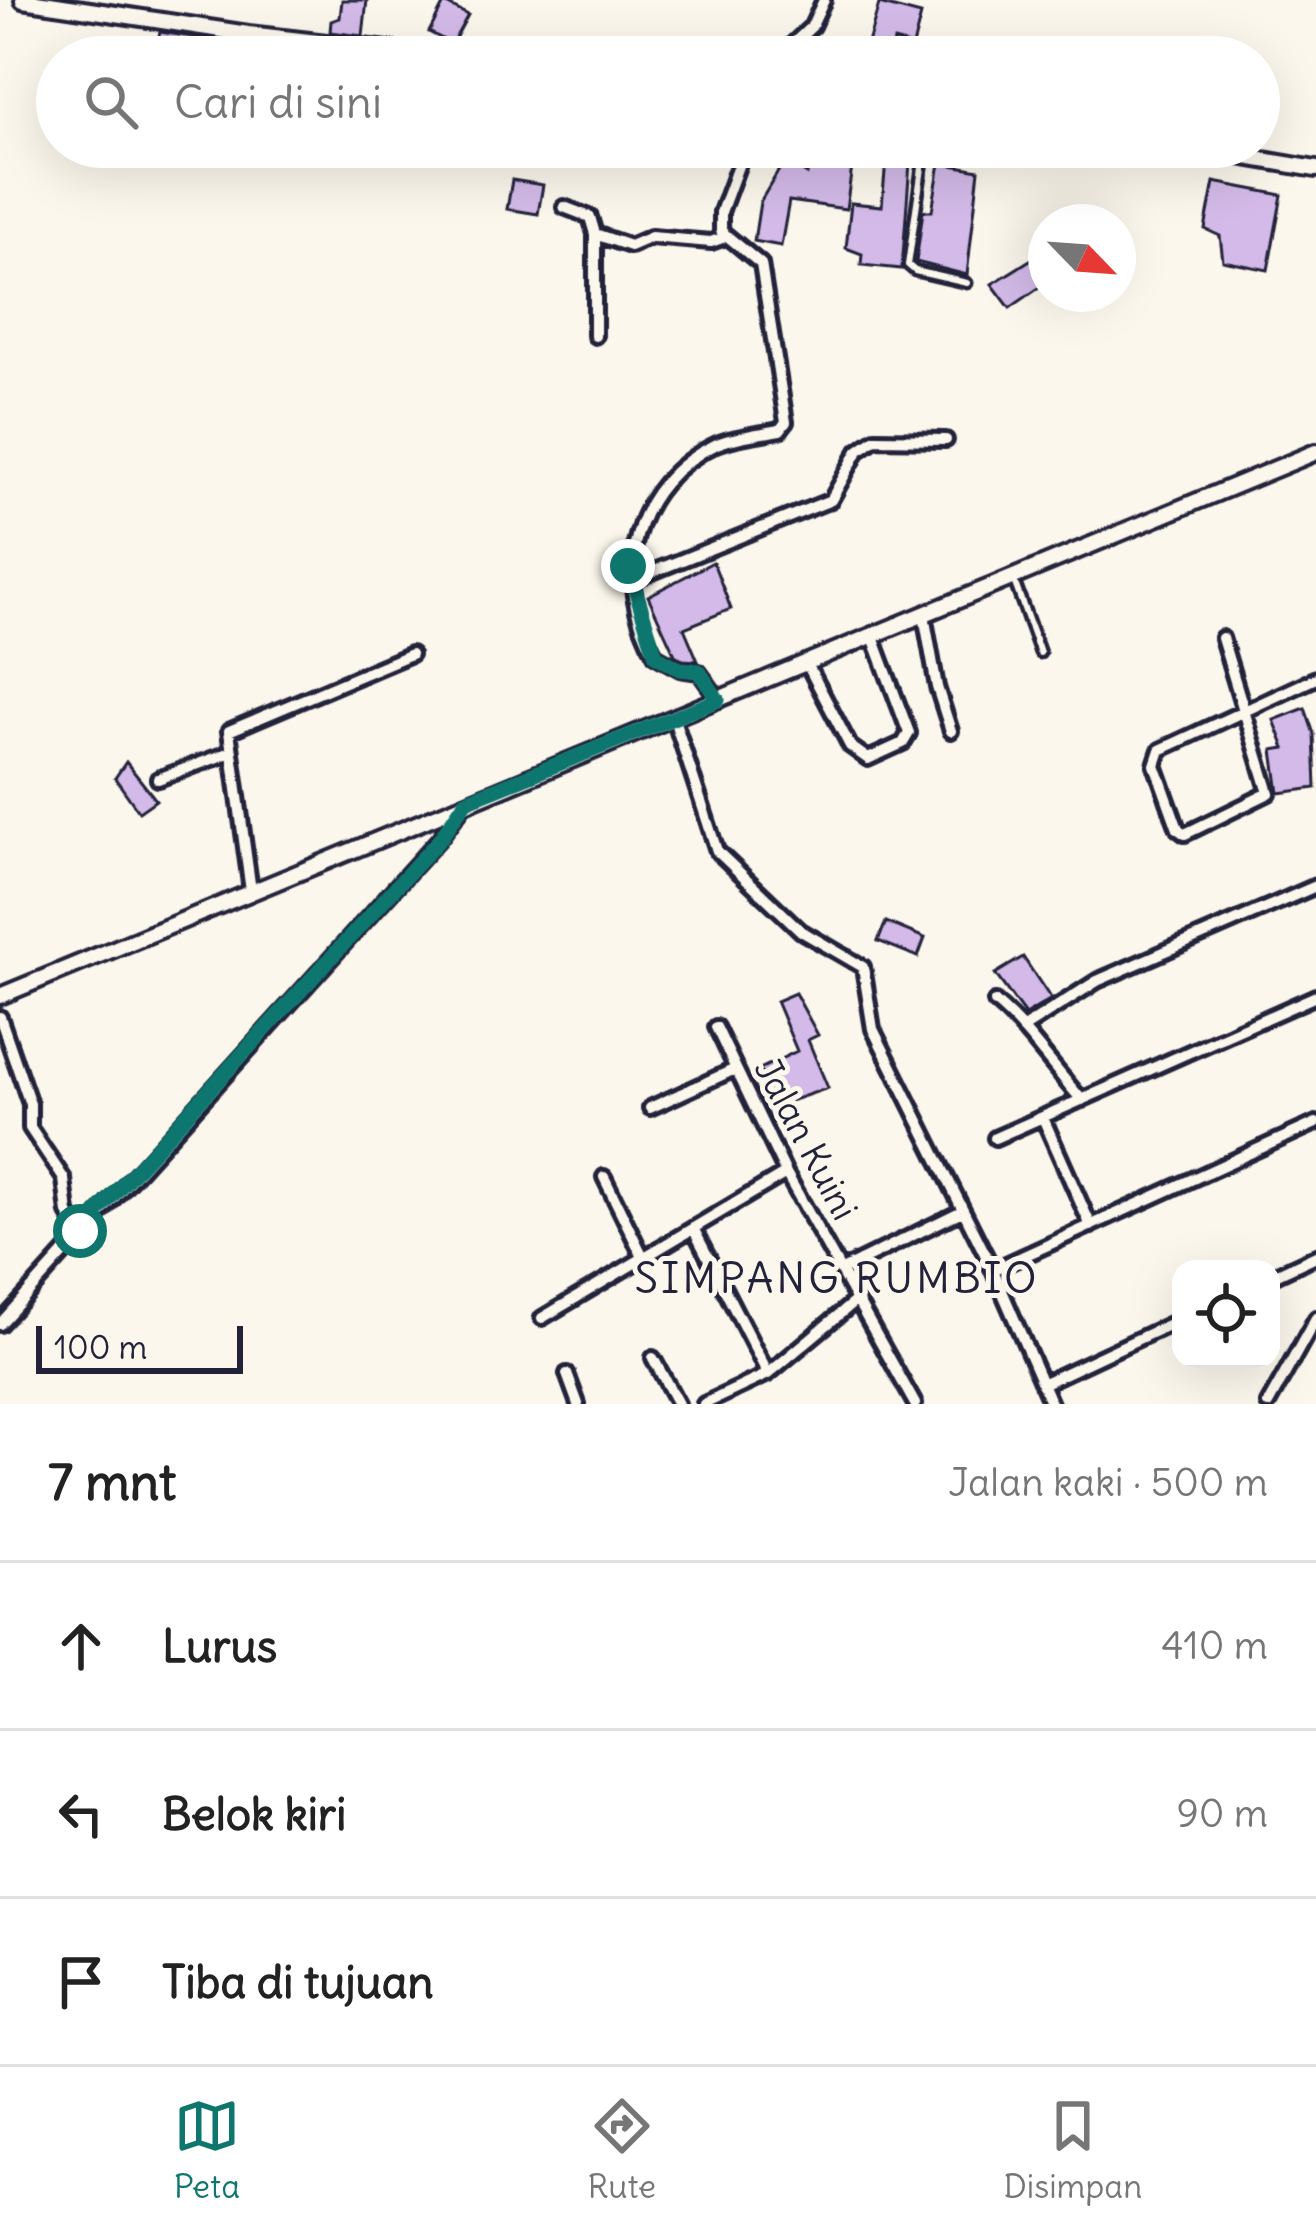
<!DOCTYPE html>
<html lang="id">
<head>
<meta charset="utf-8">
<style>
  :root { --surface:#fff; --page:#f6f6f6; --text:#222; --muted:#767676; --line:#e0e0e0; --accent:#0f766e }
  body { margin:0; font-family:Delius,sans-serif; background:var(--page); color:var(--text) }
  .controls { position:absolute; right:36px; bottom:36px; display:grid; overflow:hidden; border-radius:24px; box-shadow:0 12px 48px #0002 }
  .controls button { width:108px; height:108px; display:grid; place-items:center; padding:0; border:0; border-bottom:3px solid var(--line); background:var(--surface); color:var(--text); font:60px sans-serif }
  .compass { position:absolute; left:1028px; top:204px; width:108px; height:108px; border-radius:50%; background:var(--surface); box-shadow:0 12px 48px #0002; rotate:115deg }
  .scale { position:absolute; left:36px; bottom:30px; width:207px; box-sizing:border-box; padding-left:12px; border:6px solid #22223b; border-top:0; font-size:33px; line-height:42px; white-space:nowrap; color:#22223b; -webkit-text-stroke:9px #fbf7ec; paint-order:stroke }
  .stop { position:absolute; width:36px; height:36px; margin:-27px; border:9px solid #0f766e; border-radius:50%; background:#fff }
  .stop.end { background:#0f766e; border-color:#fff; box-shadow:0 3px 12px #0008 }
  .list { margin:0; padding:0; list-style:none }
  h2 { display:flex; justify-content:space-between; align-items:center; height:156px; margin:0; padding:0 48px; font-size:51px }
  h2 small { font-size:39px; font-weight:400; color:var(--muted) }
  .list li { display:grid; grid-template-columns:78px 1fr auto; gap:36px; align-items:center; box-sizing:border-box; height:168px; padding:0 48px; border-top:3px solid var(--line) }
  .list b { display:block; font-size:45px; white-space:nowrap }
  .list em { font-size:39px; font-style:normal; color:var(--muted) }
  .icon { flex:none; width:66px; height:66px; fill:none; stroke:currentColor; stroke-width:2; stroke-linecap:round; stroke-linejoin:round }
  .map { position:relative; flex:none; width:1316px; height:1404px; overflow:hidden }
  .search { position:absolute; background:var(--surface); box-shadow:0 12px 48px #0002; left:36px; right:36px; top:36px; height:132px; display:flex; align-items:center; gap:30px; box-sizing:border-box; padding:0 42px; border-radius:66px; color:var(--muted); font-size:45px }
  .sheet { height:660px; background:var(--surface) }
  nav { display:flex; justify-content:space-around; align-items:center; box-sizing:border-box; height:168px; border-top:3px solid var(--line); background:var(--surface); font-size:33px; color:var(--muted) }
  nav a { display:grid; justify-items:center; gap:6px }
  nav .on { color:var(--accent) }
  .map>svg:first-child { display:block }
  .building { fill:#d3bae8; stroke:#22223b; stroke-width:3 }
  .lines { fill:none; stroke-linecap:round; stroke-linejoin:round }
  .service-casing { stroke:#22223b; stroke-width:15 }
  .minor-casing { stroke:#22223b; stroke-width:20 }
  .tertiary-casing { stroke:#22223b; stroke-width:22 }
  .service { stroke:#fbf7ec; stroke-width:6 }
  .minor { stroke:#fbf7ec; stroke-width:10 }
  .tertiary { stroke:#fbf7ec; stroke-width:14 }
  .route { stroke:#0f766e; stroke-width:15 }
  .labels { text-anchor:middle; dominant-baseline:central; stroke-width:10; stroke-linejoin:round; paint-order:stroke }
  .street-label { font-size:36px; fill:#22223b; stroke:#fbf7ec }
  .quarter-label { font-size:42px; letter-spacing:3px; fill:#22223b; stroke:#fbf7ec }
</style>
</head>
<body>
<div class="map">
<svg width="1316" height="1404" viewBox="0 0 1316 1404">
  <rect width="100%" height="100%" fill="#fbf7ec"/>
  <filter id="ink" filterUnits="userSpaceOnUse"><feTurbulence type="fractalNoise" baseFrequency=".00833" numOctaves="2"/><feDisplacementMap in="SourceGraphic" scale="24" xChannelSelector="R" yChannelSelector="G"/><feConvolveMatrix kernelMatrix="1 2 1 2 8 2 1 2 1" color-interpolation-filters="sRGB"/></filter>
  <g filter="url(#ink)">
    <path class="building" d="M342,0H367L363,36L330,32L331,21L340,18Z
      M444,3L468,15L452,44L429,32Z
      M879,4L921,15L913,46L894,41L890,57H857L861,46L867,47Z
      M160,32L238,44L236,57H134L139,38L157,44Z
      M811,147H836L853,160L846,209L789,201L781,246L754,241L760,202L785,160L807,174Z
      M886,160L910,162L902,269L861,265L862,254L846,248L851,203L882,206Z
      M940,163L979,170L967,275L916,262L923,211H932Z
      M512,180L543,185L538,214L507,209Z
      M1214,182L1282,195L1268,270L1223,261L1220,236L1205,229Z
      M1046,250V283L1010,308L992,284Z
      M713,562L731,609L684,628L698,661L683,660L675,655L648,596Z
      M1305,708L1314,734L1316,788L1279,793L1273,750L1285,748L1274,720Z
      M126,762L156,800L139,812L115,778Z
      M886,922L925,938L918,957L878,941Z
      M1023,957L1051,999L1025,1015L995,974Z
      M795,993L818,1035L808,1040L828,1088L776,1106L760,1069L797,1051L776,1001Z"/>
    <g class="lines">
      <g class="service-casing">
        <path id="service" d="M243,57L247,38
          M925,147L908,265L915,271L967,283
          M1013,578L1040,653"/>
      </g>
      <g class="minor-casing">
        <path id="minor" d="M779,57L812,26L824,0
          M564,207L590,217L595,234L630,246L651,237L711,242L725,237
          M595,336V234
          M630,581L831,500L858,451L875,439L946,440
          M924,615L937,687L951,731
          M1222,638L1269,793L1185,834L1178,829L1155,765L1160,750L1316,678
          M806,662L850,746L868,759L903,743L909,733L873,637
          M719,700L699,672L680,669L656,656C610,579 631,484 717,444C736,436 760,434 780,430L786,422L761,264L721,231V212L745,147
          M674,719L717,851L801,931L863,967L873,1029L993,1270L1051,1404
          M158,779L231,752
          M251,891L229,731L411,654
          M995,1002C1029,1030 1052,1067 1082,1100
          M0,1017L30,1104V1128L64,1179L68,1213L79,1231
          M716,1027L786,1173L915,1404
          M1025,1027L1097,981L1316,886
          M650,1108L733,1070
          M1043,1118L1091,1226
          M995,1138L1316,996
          M604,1177L643,1257
          M693,1228L768,1374L704,1404
          M844,1269L960,1212
          M993,1270L1316,1123
          M1271,1277L1316,1256
          M542,1318L786,1173
          M0,1324L439,839L465,804
          M653,1358L678,1404
          M567,1374L578,1404
          M768,1374L859,1298
          M1042,1384L1181,1319
          M1268,1404L1316,1318"/>
      </g>
      <g class="tertiary-casing">
        <path id="tertiary" d="M23,0L248,34L449,57
          M1186,147L1316,169
          M0,996L1316,452"/>
      </g>
      <use href="#service" class="service"/>
      <use href="#minor" class="minor"/>
      <use href="#tertiary" class="tertiary"/>
    </g>
  </g>
  <g class="lines" filter="url(#ink)">
    <path class="route" d="M80,1231L440,839L466,801L718,700L699,671L680,669L656,656L628,566"/>
  </g>
  <g class="labels">
    <g class="street-label">
      <text transform="translate(806 1139) rotate(62)">Jalan Kuini</text>
    </g>
    <g class="quarter-label">
      <text x="837" y="1278">SIMPANG RUMBIO</text>
    </g>
  </g>
</svg>
<div class="controls">
<button><svg class="icon" aria-label="locate" viewBox="0 0 24 24"><circle cx="12" cy="12" r="6"/><path d="M12 2v4M12 18v4M2 12h4M18 12h4"/></svg></button>
</div>
<svg class="compass" viewBox="-18 -18 36 36"><path d="M0-13l5 13h-10z" fill="#e53935"/><path d="M0 13l5-13h-10z" fill="#767676"/></svg>
<div class="scale">100 m</div>
<div class="stop" style="left:80px;top:1231px"></div>
<div class="stop end" style="left:628px;top:566px"></div>
<div class="search"><svg class="icon" aria-label="search" viewBox="0 0 24 24"><circle cx="10" cy="10" r="6"/><path d="M15 15l6 6"/></svg>Cari di sini</div>
</div>
<section class="sheet">
<h2>7 mnt<small>Jalan kaki · 500 m</small></h2>
<ul class="list">
<li><svg class="icon" aria-label="ahead" viewBox="0 0 24 24"><path d="M12 20V5M6 11l6-6 6 6"/></svg><div><b>Lurus</b></div><em>410 m</em></li>
<li><svg class="icon" aria-label="left" viewBox="0 0 24 24"><path d="M17 20v-9H6M10 6l-5 5 5 5"/></svg><div><b>Belok kiri</b></div><em>90 m</em></li>
<li><svg class="icon" aria-label="arrive" viewBox="0 0 24 24"><path d="M6 21V4h12l-3 4 3 4H6"/></svg><div><b>Tiba di tujuan</b></div></li>
</ul>
</section>
<nav>
<a class="on"><svg class="icon" aria-label="map" viewBox="0 0 24 24"><path d="M3 6l6-2 6 2 6-2v14l-6 2-6-2-6 2zM9 4v14M15 6v14"/></svg>Peta</a>
<a><svg class="icon" aria-label="directions" viewBox="0 0 24 24"><path d="M12 3l9 9-9 9-9-9zM9 14v-3h6M13 9l2 2-2 2"/></svg>Rute</a>
<a><svg class="icon" aria-label="saved" viewBox="0 0 24 24"><path d="M7 4h10v16l-5-4-5 4z"/></svg>Disimpan</a>
</nav>
</body>
</html>
